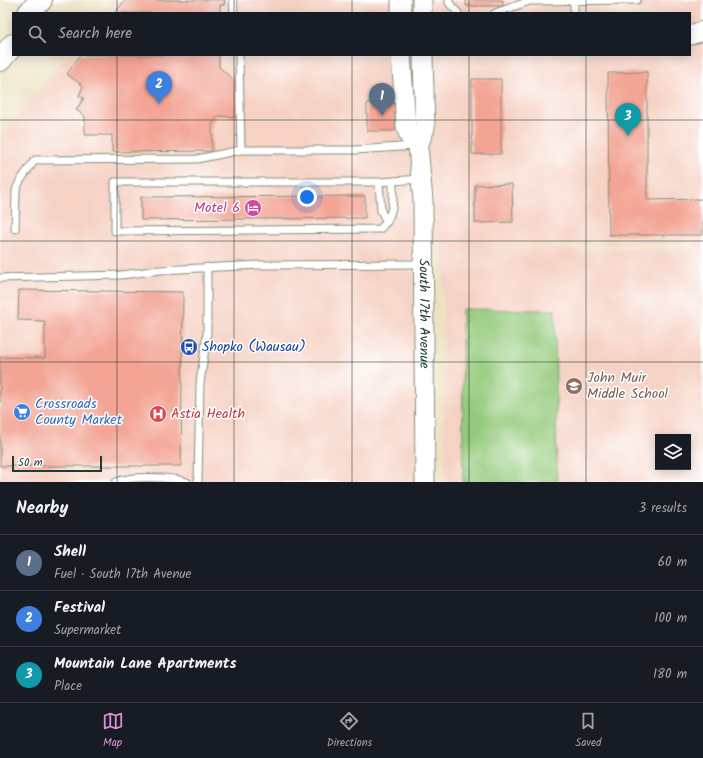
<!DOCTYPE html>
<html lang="en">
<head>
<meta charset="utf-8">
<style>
  :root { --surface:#171b24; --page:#20242c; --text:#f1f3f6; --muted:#9ea1a6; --line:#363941; --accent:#d690ce }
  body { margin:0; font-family:Kalam,sans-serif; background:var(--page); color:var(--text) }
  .controls { position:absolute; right:12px; bottom:12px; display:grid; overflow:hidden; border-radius:0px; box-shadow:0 2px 10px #0003 }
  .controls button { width:36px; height:36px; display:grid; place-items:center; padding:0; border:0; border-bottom:1px solid var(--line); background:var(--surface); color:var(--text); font:20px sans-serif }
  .scale { position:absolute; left:12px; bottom:10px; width:90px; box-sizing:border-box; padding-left:4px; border:2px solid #1f3d34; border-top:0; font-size:11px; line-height:14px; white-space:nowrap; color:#1f3d34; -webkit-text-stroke:3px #fff; paint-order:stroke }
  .you { position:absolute; left:307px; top:197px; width:14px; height:14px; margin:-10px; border:3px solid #fff; border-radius:50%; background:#1a73e8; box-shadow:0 0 0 6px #1a73e833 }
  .badge { display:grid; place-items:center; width:26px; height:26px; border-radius:50%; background:var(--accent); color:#fff; font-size:13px; font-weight:700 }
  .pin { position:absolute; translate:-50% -33px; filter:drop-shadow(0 1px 2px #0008) }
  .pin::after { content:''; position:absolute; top:21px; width:14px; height:12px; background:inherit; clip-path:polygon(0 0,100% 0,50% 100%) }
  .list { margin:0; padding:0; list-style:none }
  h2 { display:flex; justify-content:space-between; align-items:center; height:52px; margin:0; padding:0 16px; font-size:17px }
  h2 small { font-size:13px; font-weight:400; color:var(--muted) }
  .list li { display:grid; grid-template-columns:26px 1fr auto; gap:12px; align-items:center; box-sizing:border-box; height:56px; padding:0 16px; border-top:1px solid var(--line) }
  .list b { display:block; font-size:15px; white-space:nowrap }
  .list p { margin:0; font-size:13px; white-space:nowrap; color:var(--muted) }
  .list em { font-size:13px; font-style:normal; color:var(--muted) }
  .icon { flex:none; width:22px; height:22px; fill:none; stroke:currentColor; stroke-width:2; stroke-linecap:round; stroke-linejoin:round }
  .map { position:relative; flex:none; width:703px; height:482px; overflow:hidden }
  .search { position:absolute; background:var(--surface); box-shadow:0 2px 10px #0003; left:12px; right:12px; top:12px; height:44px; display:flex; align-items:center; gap:10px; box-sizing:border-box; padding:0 14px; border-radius:0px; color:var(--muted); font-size:15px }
  .sheet { height:220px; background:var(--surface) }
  nav { display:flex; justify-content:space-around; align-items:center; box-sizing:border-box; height:56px; border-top:1px solid var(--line); background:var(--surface); font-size:11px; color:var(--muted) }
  nav a { display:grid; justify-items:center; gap:2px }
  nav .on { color:var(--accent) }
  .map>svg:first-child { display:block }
  .built { fill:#f6d2c4; fill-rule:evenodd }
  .green { fill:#94ca7b; stroke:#5a8458 }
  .building { fill:#f3a494 }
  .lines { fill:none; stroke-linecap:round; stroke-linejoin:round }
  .lane-casing { stroke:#86907b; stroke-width:9 }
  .secondary-casing { stroke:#86907b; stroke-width:21 }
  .highway-casing { stroke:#86907b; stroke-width:24 }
  .lane { stroke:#fff; stroke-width:7 }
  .secondary { stroke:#fff; stroke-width:19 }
  .highway { stroke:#fff; stroke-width:22 }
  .grid { fill:none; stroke:#1f3d34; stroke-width:1; stroke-opacity:0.55 }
  .labels { text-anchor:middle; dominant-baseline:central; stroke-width:3; stroke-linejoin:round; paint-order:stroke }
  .hotel-label { font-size:14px; fill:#b23c85; stroke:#fff; text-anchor:end }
  .street-label { font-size:14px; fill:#1f3d34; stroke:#fff }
  .transit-label { font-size:14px; fill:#164399; stroke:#fff; text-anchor:start }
  .education-label { font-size:14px; fill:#785e54; stroke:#fff; text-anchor:start }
  .shop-label { font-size:14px; fill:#366cbe; stroke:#fff; text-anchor:start }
  .health-label { font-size:14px; fill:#be3a42; stroke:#fff; text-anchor:start }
</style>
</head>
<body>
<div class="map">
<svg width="703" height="482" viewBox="0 0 703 482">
  <rect width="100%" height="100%" fill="#fff"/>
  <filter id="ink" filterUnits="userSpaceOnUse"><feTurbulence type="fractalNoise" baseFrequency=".025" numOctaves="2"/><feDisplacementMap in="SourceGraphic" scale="8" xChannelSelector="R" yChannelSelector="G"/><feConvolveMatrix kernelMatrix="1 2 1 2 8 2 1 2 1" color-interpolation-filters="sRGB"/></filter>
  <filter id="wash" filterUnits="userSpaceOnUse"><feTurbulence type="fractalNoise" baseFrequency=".012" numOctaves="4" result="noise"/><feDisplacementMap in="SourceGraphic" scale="16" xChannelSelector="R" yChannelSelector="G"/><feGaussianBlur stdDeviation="0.9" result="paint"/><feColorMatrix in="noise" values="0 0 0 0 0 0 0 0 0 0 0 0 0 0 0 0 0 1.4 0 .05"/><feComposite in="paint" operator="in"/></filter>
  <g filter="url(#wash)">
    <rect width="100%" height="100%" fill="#ece2c2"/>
    <path class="built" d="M112,0H703V482H445L443,249H426L425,482H0V138L67,55H690V13H101ZM692,243L693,249H472V248ZM658,437H688V467H658Z"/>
    <path class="green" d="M462,309L555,310L557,482H463Z"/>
    <g id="blocks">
      <path class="building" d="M125,0H225L224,5H220V13H115Z
        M466,0H503V6H466Z
        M80,55H219V67L239,84L238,117L218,116L212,125V151L112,152V135H85V116L76,110L84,98L79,96L83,86L67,74Z
        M647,72V200L703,199V235H609L608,73Z
        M472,79H501V154H472Z
        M367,103H395V131H367Z
        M512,184L513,222L475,223V185Z
        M365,196V218L141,220V197Z
        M19,290L183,292L181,466H0V357L45,358V321L18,320Z"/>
    </g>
  </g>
  <g filter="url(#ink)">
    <use href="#blocks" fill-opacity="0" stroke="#86907b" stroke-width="1"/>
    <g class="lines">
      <g class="lane-casing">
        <path id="lane" d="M233,0L234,13
          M449,0V3L458,13
          M574,1V13
          M495,13L530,1L637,0
          M239,55L241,150
          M393,181C393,201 395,214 380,229L115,231V182H379L421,179
          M379,182L381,211L387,222
          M15,229L16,190L20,181L35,160L197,159L241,150H355L415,146
          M0,278L121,275L160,270L260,265L423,264
          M116,482C132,475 171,477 187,482
          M198,482L200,383L207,334V267"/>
      </g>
      <g class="secondary-casing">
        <g id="secondary">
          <path d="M422,0V13"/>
          <path d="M401,13V0"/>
          <path d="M690,35L703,31"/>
          <path id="s1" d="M401,55L406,126L409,136L418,146L423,200L425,482"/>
          <path d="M418,146L425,128L423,55"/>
        </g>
      </g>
      <g class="highway-casing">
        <path id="highway" d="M29,13L41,0
          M0,60L13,45"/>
      </g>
      <use href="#lane" class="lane"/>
      <use href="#secondary" class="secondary"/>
      <use href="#highway" class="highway"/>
    </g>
  </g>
  <path class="grid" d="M117,0V13M234,0V13M352,0V13M469,0V13M586,0V13M117,55V482M234,55V482M352,55V482M469,55V482M586,55V482M0,120H703M0,241H703M0,362H703"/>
  <defs>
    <g id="hotel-disc" transform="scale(0.9)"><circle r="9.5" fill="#d1479c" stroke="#fff"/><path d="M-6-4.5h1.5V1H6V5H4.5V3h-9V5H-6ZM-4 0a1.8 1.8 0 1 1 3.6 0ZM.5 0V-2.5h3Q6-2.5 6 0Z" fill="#fff"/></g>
    <g id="bus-disc" transform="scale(0.9)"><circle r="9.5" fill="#1a4fb4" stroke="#fff"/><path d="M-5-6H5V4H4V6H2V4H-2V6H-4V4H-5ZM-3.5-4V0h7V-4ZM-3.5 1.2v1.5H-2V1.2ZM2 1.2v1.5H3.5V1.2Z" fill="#fff"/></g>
    <g id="school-disc" transform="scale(0.9)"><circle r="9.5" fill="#8d6e63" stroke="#fff"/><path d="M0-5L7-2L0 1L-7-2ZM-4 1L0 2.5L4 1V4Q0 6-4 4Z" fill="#fff"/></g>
    <g id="supermarket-disc" transform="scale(0.9)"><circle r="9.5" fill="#3f7fe0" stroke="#fff"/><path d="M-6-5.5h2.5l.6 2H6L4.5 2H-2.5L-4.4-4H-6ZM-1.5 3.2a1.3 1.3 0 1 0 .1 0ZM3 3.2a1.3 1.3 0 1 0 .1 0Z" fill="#fff"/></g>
    <g id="hospital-disc" transform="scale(0.9)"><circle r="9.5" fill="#e0444e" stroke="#fff"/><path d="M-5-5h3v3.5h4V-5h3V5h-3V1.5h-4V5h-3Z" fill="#fff"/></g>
  </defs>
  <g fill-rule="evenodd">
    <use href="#hotel-disc" x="253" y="208"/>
    <use href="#bus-disc" x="189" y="347"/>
    <use href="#school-disc" x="574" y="386"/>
    <use href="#supermarket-disc" x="22" y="412"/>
    <use href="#hospital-disc" x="158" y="414"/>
  </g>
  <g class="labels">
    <g class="hotel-label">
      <text x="240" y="208">Motel 6</text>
    </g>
    <g class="street-label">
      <text stroke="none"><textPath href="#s1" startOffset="263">South 17th Avenue</textPath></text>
    </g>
    <g class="transit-label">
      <text x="202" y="347">Shopko (Wausau)</text>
    </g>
    <g class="education-label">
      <text x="587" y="378">John Muir<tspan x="587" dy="16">Middle School</tspan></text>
    </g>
    <g class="shop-label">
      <text x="35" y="404">Crossroads<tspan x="35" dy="16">County Market</tspan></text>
    </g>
    <g class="health-label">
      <text x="171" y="414">Astia Health</text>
    </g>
  </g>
</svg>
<div class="controls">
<button><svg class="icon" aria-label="layers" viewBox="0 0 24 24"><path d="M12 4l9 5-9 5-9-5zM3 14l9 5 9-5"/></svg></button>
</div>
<div class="scale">50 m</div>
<div class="you"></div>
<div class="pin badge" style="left:382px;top:116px;background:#5c6f8a">1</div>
<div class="pin badge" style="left:159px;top:104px;background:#3f7fe0">2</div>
<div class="pin badge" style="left:628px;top:136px;background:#0f9aa8">3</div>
<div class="search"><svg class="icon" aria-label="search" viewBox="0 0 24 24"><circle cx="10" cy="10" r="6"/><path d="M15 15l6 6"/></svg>Search here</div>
</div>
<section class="sheet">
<h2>Nearby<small>3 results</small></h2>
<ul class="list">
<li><span class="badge" style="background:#5c6f8a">1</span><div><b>Shell</b><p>Fuel · South 17th Avenue</p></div><em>60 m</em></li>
<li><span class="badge" style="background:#3f7fe0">2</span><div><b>Festival</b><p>Supermarket</p></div><em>100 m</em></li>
<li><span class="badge" style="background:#0f9aa8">3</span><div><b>Mountain Lane Apartments</b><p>Place</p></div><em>180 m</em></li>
</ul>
</section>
<nav>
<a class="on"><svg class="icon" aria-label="map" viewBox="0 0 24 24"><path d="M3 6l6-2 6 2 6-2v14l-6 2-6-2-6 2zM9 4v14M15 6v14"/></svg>Map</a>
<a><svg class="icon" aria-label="directions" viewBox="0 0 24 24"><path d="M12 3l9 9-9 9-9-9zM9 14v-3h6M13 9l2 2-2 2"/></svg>Directions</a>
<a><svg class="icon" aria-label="saved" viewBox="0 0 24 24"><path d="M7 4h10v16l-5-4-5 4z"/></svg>Saved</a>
</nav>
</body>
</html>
